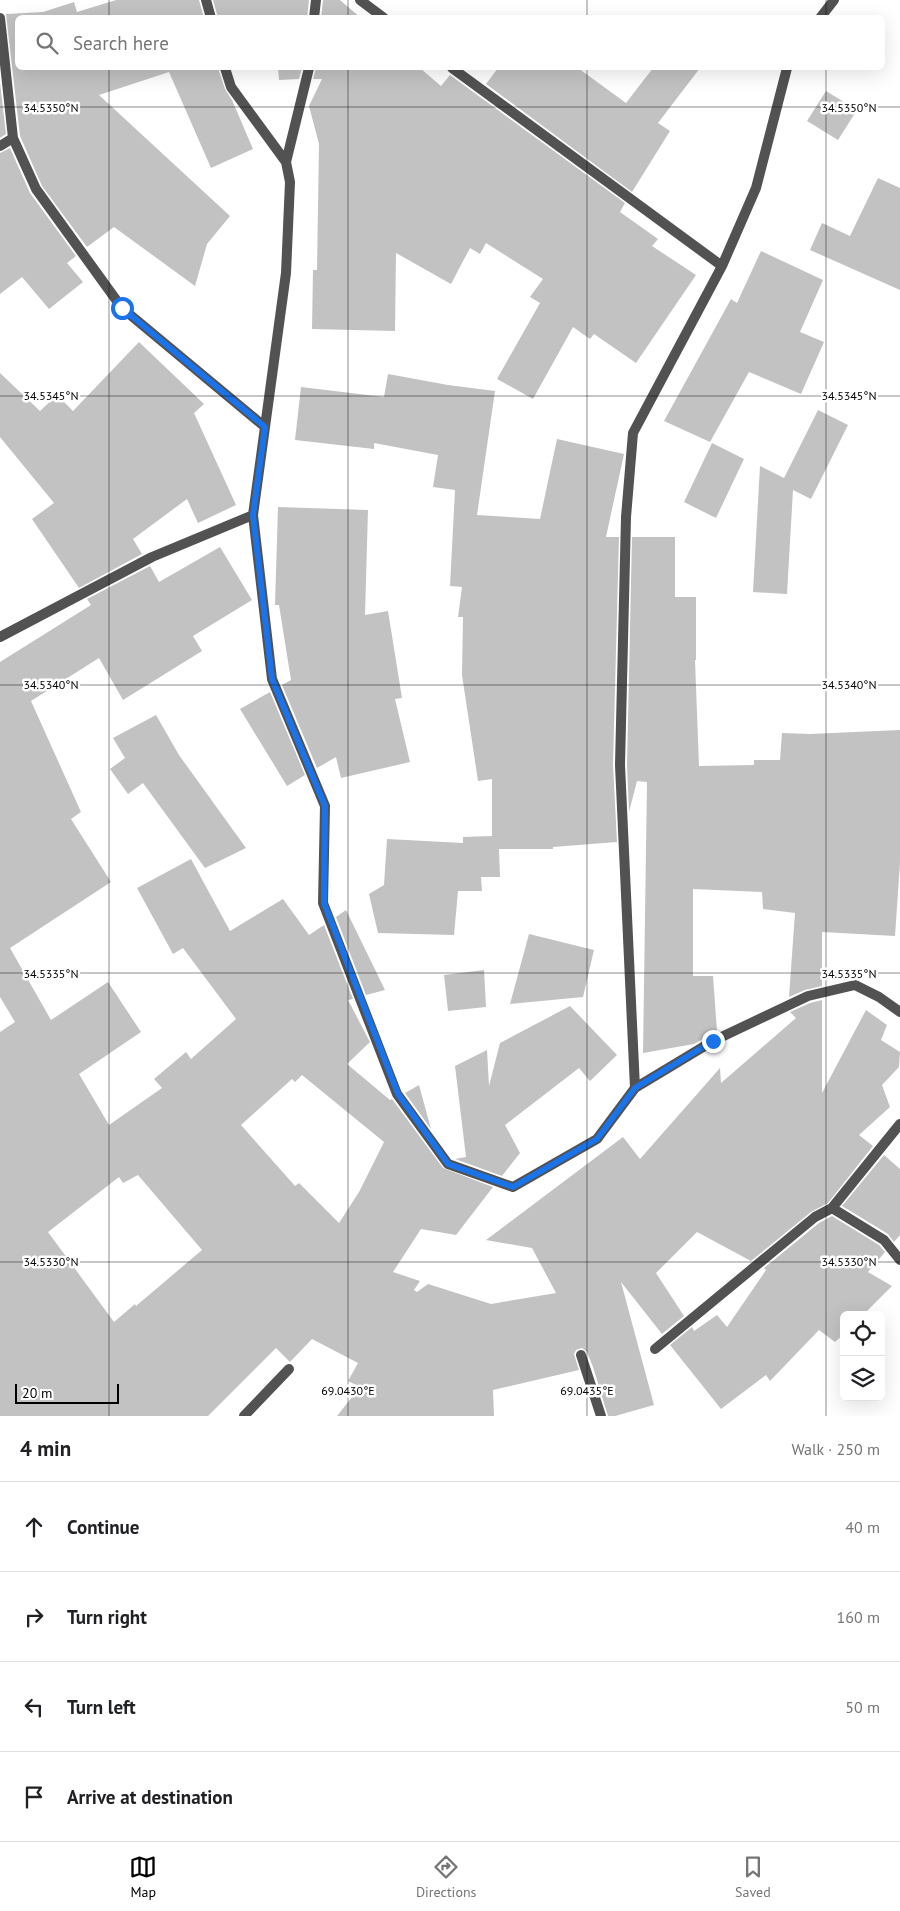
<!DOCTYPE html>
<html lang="en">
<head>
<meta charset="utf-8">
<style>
  :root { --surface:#fff; --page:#f2f2f2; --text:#202124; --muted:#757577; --line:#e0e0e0; --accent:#000 }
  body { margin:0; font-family:"PT Sans",sans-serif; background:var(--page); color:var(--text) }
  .controls { position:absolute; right:15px; bottom:15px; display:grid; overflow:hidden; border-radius:8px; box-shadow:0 5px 20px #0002 }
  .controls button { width:45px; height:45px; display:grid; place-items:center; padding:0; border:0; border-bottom:1px solid var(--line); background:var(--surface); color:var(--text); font:25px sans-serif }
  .scale { position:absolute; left:15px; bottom:12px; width:104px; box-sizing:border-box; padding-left:5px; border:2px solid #000; border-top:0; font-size:14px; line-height:18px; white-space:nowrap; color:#000; -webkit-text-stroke:4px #fff; paint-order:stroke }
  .stop { position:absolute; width:15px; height:15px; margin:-11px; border:4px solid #1a73e8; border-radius:50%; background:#fff }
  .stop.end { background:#1a73e8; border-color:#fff; box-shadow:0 1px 5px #0008 }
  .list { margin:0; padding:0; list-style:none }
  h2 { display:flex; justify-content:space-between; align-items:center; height:65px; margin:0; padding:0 20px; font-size:21px }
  h2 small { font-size:16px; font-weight:400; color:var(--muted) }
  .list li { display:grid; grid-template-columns:32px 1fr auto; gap:15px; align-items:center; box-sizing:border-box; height:90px; padding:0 20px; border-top:1px solid var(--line) }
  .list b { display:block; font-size:19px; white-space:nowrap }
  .list em { font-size:16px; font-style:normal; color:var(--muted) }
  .icon { flex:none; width:28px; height:28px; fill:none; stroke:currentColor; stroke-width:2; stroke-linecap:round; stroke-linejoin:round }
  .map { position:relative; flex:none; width:900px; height:1416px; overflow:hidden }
  .search { position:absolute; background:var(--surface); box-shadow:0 5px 20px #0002; left:15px; right:15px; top:15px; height:55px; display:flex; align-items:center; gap:12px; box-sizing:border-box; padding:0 18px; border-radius:8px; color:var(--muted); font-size:19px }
  .sheet { height:425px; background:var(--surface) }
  nav { display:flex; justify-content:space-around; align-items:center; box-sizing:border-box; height:70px; border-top:1px solid var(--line); background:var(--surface); font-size:14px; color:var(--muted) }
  nav a { display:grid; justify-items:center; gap:2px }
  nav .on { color:var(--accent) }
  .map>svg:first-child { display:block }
  .building { fill:#c2c2c2; fill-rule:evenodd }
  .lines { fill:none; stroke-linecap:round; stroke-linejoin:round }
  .minor { stroke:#525252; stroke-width:10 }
  .route { stroke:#1a73e8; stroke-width:6 }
  .ticks { fill:none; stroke:#000; stroke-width:1; stroke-opacity:0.45 }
  .ticks-label { font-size:12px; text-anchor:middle; fill:#000; stroke:#fff; stroke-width:5; stroke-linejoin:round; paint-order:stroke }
</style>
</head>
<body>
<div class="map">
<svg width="900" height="1416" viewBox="0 0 900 1416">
  <rect width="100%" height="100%" fill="#fff"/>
  <path class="building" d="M116,0H199L204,18H18V68H218L225,89L232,100L253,149L211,168L169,72L99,95L230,216L207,244L195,286L114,227L87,247L42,186L20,136L6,14L43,12L74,2L77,12Z
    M213,0H309L307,18H218Z
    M323,0H340L361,18H321Z
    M278,68H302L299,79L279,80Z
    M316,68H420L441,86L450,75L625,203L620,212L658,239L652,246L696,275L636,363L594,334L590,339L573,327L533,399L497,379L540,303L530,297L543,279L486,243L480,254L470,248L451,284L396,253L395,331L312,329L313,270H317L319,144L309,106L322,79H313Z
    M498,68H578L626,103L653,68H700L658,123L670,131L632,192L486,84Z
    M0,82L6,134L0,138Z
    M826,91L857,110L838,140L807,121Z
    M10,148L30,193L76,256L67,263L83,282L49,309L22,277L0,294V153Z
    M878,178L900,188V290L810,250L822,223L850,236Z
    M761,251L823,280L800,332L824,342L801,394L749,372L710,442L664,421L731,299L737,303Z
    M139,342L204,404L194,413L236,505L198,523L187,499L133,539L142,554L79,588L32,519L54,503L0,437V373L40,411L57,395L73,411Z
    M388,374L448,385L495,391L477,515L540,519L557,439L624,454L606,537H619L613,765L617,842L553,847V849H499L500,877H481L482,891H458L454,935L378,933L369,894L384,885L387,839L463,843V837L492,836V779L478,781L462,675L463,617H458L462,587L450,586L455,490L433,487L438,455L374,443V449L295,440L301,387L384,397Z
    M818,410L848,425L811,499L793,490L787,594L753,592L760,466L784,478Z
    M712,443L744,459L716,518L684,502Z
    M278,507L368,510L365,615L388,611L402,698L395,699L410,762L341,778L336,757L317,768L282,685L291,680L279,605H275Z
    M632,537H675V597H696V660H695L699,766L754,765V760H780L782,733L810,734L900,730V863L895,936L822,932V986L805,990L789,997L795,913L763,909L762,892L693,889V976H713L717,1031L694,1044L643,1053L647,782L637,781L629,812L627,765Z
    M220,547L252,600L193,636L202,651L123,700L99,658L31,701L81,812L71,819L111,882L10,948L51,1020L108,982L141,1032L79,1074L109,1125L162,1088L154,1079L186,1052L191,1059L236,1019L183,948L173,954L137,888L191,859L230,931L283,899L309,935L324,925L353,999L348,1000L370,1042L347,1064L390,1100L392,1099L443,1168L493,1187L456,1235L421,1229L393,1272L420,1281L414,1290L417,1292L428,1284L491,1304L556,1293L532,1248L486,1240L623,1137L640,1159L720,1068L721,1083L796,1018L790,1012L810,1003L822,1000V1093L866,1010L887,1025L881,1040L900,1052L899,1067L882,1085L890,1107L859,1135L873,1146L828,1203L811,1212L751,1261L697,1232L656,1273L684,1316L662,1334L621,1282L654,1405L615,1416H608L593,1367L587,1352L582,1348L576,1350L574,1354L579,1370L493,1390L494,1416H337L360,1387L348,1381L358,1363L312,1339L290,1362L276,1348L208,1416H0V1032L15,1022L0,997V662L91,605L87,599L150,566L159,582ZM302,1075L384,1142L359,1192L339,1223L299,1183L295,1186L241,1125L292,1079L295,1082ZM138,1175L202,1250L136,1306L135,1304L114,1322L48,1232L119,1177L123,1183Z
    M270,692L305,775L287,786L240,709Z
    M156,715L179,755L246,848L205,868L143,783L128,794L110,769L125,758L113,738Z
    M346,910L385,990L366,995L336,917Z
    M529,934L594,950L583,997L510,1004Z
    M484,970L486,1007L448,1011L444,975Z
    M570,1006L617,1055L590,1081L579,1068L505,1125L520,1153L502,1176L455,1159L466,1157L455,1066L487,1050L489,1086L500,1043Z
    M419,1085L431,1129L405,1093Z
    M884,1155L900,1169V1235L894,1242L888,1234L842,1206Z
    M832,1216L879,1245L885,1252L868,1272L892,1286L863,1315H844V1334L835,1342L819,1330L770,1381L766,1375L721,1409L670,1345L692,1327L694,1331L717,1315L727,1327L766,1270L764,1268L819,1223Z"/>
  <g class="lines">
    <path class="minor" d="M206,0L211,18
      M360,0L384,18
      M0,18L13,138L36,189L122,308L265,427
      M314,18L316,0
      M820,18L834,0
      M225,68L231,87L286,162
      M309,68L286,162L290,182L286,273L253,515L272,679L325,806L323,903L397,1094L448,1164L513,1187L597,1139L635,1088L713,1041L808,996L855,985L879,997L900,1012
      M452,68L722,266
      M0,146L13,138
      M0,637L152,557L253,515
      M635,1088L620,765L626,517L633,433L722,266L756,188L787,68
      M832,1208L884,1240L900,1260
      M655,1349L815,1217L832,1208L900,1124
      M581,1355L601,1416
      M244,1416L289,1369"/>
  </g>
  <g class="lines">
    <path class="route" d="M122,308L265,427L253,515L272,679L325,806L324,903L398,1094L448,1164L513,1187L597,1139L635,1088L713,1041"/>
  </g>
  <path class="ticks" d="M109,0V18M348,0V18M587,0V18M826,0V18M109,68V1416M348,68V1416M587,68V1416M826,68V1416M0,107H900M0,396H900M0,685H900M0,973H900M0,1262H900"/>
  <g class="ticks-label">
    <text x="51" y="112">34.5350°N</text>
    <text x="849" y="112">34.5350°N</text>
    <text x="51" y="400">34.5345°N</text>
    <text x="849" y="400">34.5345°N</text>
    <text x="51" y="689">34.5340°N</text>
    <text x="849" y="689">34.5340°N</text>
    <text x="51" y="978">34.5335°N</text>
    <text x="849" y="978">34.5335°N</text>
    <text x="51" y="1266">34.5330°N</text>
    <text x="849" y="1266">34.5330°N</text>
    <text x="348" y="1395">69.0430°E</text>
    <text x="587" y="1395">69.0435°E</text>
  </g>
</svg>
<div class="controls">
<button><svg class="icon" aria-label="locate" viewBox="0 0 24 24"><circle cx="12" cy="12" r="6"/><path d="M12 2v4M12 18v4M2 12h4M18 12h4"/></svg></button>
<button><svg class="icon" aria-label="layers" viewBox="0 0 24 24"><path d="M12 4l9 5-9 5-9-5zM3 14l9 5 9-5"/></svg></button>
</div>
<div class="scale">20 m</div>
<div class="stop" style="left:122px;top:308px"></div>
<div class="stop end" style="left:713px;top:1041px"></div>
<div class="search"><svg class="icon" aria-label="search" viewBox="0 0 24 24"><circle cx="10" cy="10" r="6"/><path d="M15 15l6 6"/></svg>Search here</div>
</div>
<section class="sheet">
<h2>4 min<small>Walk · 250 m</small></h2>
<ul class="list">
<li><svg class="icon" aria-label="ahead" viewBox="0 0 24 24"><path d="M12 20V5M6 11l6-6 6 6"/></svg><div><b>Continue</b></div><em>40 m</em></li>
<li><svg class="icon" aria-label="right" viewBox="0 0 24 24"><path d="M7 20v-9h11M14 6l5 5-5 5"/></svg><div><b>Turn right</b></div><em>160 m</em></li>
<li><svg class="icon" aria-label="left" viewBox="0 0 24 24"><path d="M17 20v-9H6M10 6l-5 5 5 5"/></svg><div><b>Turn left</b></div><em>50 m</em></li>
<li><svg class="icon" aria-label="arrive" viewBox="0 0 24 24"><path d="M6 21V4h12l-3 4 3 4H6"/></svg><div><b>Arrive at destination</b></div></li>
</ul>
</section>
<nav>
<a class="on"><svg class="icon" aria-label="map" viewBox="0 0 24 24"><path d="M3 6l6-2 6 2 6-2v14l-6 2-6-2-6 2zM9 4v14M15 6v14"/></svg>Map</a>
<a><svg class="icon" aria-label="directions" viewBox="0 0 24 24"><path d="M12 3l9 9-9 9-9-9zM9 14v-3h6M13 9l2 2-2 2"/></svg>Directions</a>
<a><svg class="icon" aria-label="saved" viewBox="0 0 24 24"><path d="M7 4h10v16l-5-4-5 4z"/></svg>Saved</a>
</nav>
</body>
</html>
